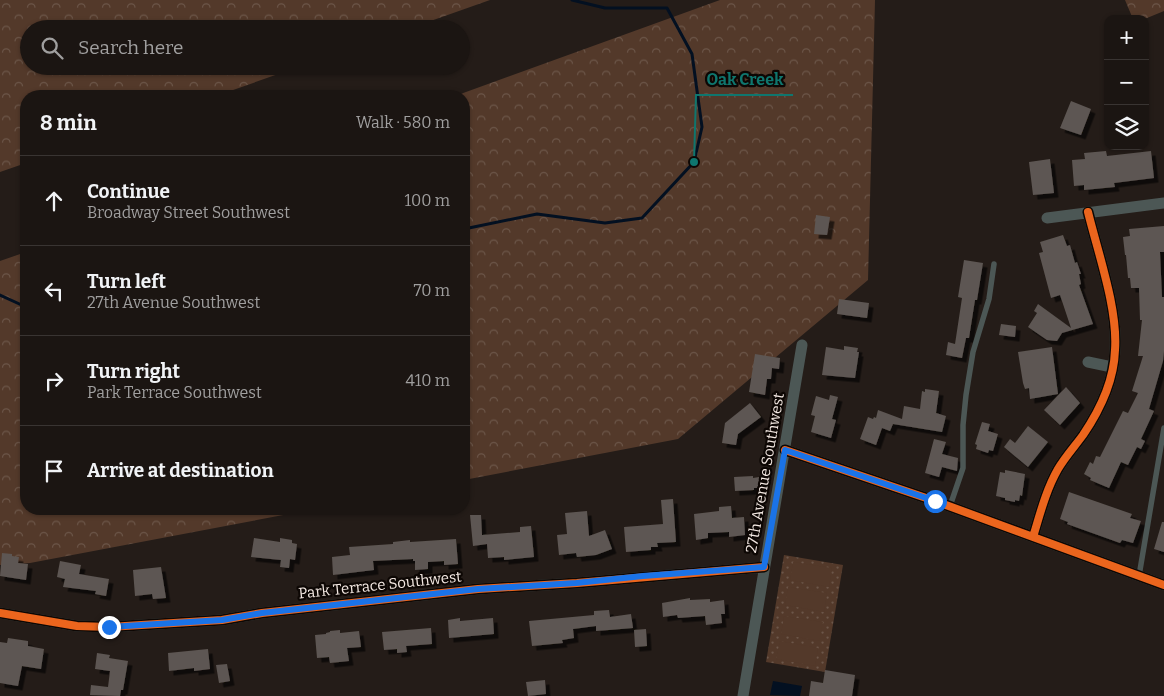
<!DOCTYPE html>
<html lang="en">
<head>
<meta charset="utf-8">
<style>
  :root { --surface:#1b1512; --page:#282220; --text:#f1f3f6; --muted:#a09f9f; --line:#393432 }
  body { margin:0; font-family:Bitter,serif; background:var(--page); color:var(--text) }
  .controls { position:absolute; right:15px; top:15px; display:grid; overflow:hidden; border-radius:10px; box-shadow:0 1px 4px #0004 }
  .controls button { width:45px; height:45px; display:grid; place-items:center; padding:0; border:0; border-bottom:1px solid var(--line); background:var(--surface); color:var(--text); font:25px sans-serif }
  .stop { position:absolute; width:15px; height:15px; margin:-11px; border:4px solid #1a73e8; border-radius:50%; background:#fff }
  .stop.end { background:#1a73e8; border-color:#fff; box-shadow:0 1px 5px #0008 }
  .list { margin:0; padding:0; list-style:none }
  h2 { display:flex; justify-content:space-between; align-items:center; height:65px; margin:0; padding:0 20px; font-size:21px }
  h2 small { font-size:16px; font-weight:400; color:var(--muted) }
  .list li { display:grid; grid-template-columns:32px 1fr auto; gap:15px; align-items:center; box-sizing:border-box; height:90px; padding:0 20px; border-top:1px solid var(--line) }
  .list b { display:block; font-size:19px; white-space:nowrap }
  .list p { margin:0; font-size:16px; white-space:nowrap; color:var(--muted) }
  .list em { font-size:16px; font-style:normal; color:var(--muted) }
  .icon { flex:none; width:28px; height:28px; fill:none; stroke:currentColor; stroke-width:2; stroke-linecap:round; stroke-linejoin:round }
  .map { position:relative; flex:none; width:1164px; height:696px; overflow:hidden }
  .search { position:absolute; background:var(--surface); box-shadow:0 1px 4px #0004; left:20px; top:20px; width:450px; height:55px; display:flex; align-items:center; gap:12px; box-sizing:border-box; padding:0 18px; border-radius:28px; color:var(--muted); font-size:19px }
  .panel { position:absolute; background:var(--surface); box-shadow:0 1px 4px #0004; left:20px; top:90px; width:450px; height:425px; border-radius:20px }
  .map>svg:first-child { display:block }
  .forest { fill:url(#forest-crowns) }
  .park { fill:url(#park-dots) }
  .pitch { fill:#53392a }
  .water { fill:#031021 }
  .lines { fill:none; stroke-linecap:round; stroke-linejoin:round }
  .stream { stroke:#031021; stroke-width:3 }
  .building { fill:#5d5652; filter:url(#shadow) }
  .lane { stroke:#4c5755; stroke-width:5.5 }
  .street { stroke:#4c5755; stroke-width:11 }
  .cycleway-casing { stroke:#0d0704; stroke-width:11 }
  .cycleway { stroke:#eb651d; stroke-width:8 }
  .route { stroke:#1a73e8; stroke-width:6 }
  .labels { text-anchor:middle; dominant-baseline:central; stroke-width:4.5; stroke-linejoin:round; paint-order:stroke }
  .street-label { font-size:15px; fill:#f4e9e3; stroke:#0d0704 }
  .leader { fill:none; stroke:#0f766e; stroke-width:2 }
  .callout-dot { fill:#0f766e; stroke:#0d0704; stroke-width:2 }
  .callout-label { font-size:16px; text-anchor:middle; font-weight:bold; fill:#0f766e; stroke:#0d0704; stroke-width:4.5; stroke-linejoin:round; paint-order:stroke }
</style>
</head>
<body>
<div class="map">
<svg width="1164" height="696" viewBox="0 0 1164 696">
  <defs>
    <pattern id="forest-crowns" width="20" height="18" patternUnits="userSpaceOnUse" patternTransform="scale(1.25)"><rect width="20" height="18" fill="#53392a"/><path d="M2 6a3 3 0 1 1 6 0M12 15a3 3 0 1 1 6 0" fill="none" stroke="#6c5649"/></pattern>
    <pattern id="park-dots" width="8" height="8" patternUnits="userSpaceOnUse" patternTransform="scale(1.25)"><rect width="8" height="8" fill="#53392a"/><path d="M2 2h.1M6 6h.1" fill="none" stroke="#6c5649" stroke-width="1.8" stroke-linecap="round"/></pattern>
    <filter id="shadow"><feDropShadow dx="4.5" dy="4.5" stdDeviation="0" flood-color="#0009"/></filter>
  </defs>
  <rect width="100%" height="100%" fill="#241c18"/>
  <path class="forest" d="M0,0H490L408,29H29V66H301L216,96H26V163L0,172Z
    M720,0H875L868,280L678,439L464,480V96H455Z
    M1125,0H1164V11L1147,18L1133,19Z
    M26,252V509H315L30,563L0,565V261Z"/>
  <path class="park" d="M784,555L843,565L825,672L766,662Z"/>
  <path class="pitch" d="M793,562L832,568L829,587L790,580Z
    M788,587L827,593L824,612L785,605Z
    M784,616L823,622L819,641L781,634Z
    M780,641L818,648L815,666L776,659Z"/>
  <path class="water" d="M773,681L802,686L800,696L770,695Z"/>
  <g class="lines">
    <path class="stream" d="M464,229L537,214L605,223L642,218L694,162L702,127L692,54L667,8H605L572,0
      M0,295L26,307"/>
  </g>
  <path class="building" d="M1071,101L1091,109L1081,135L1060,128Z
    M1106,151L1107,156L1151,151L1154,178L1114,183L1115,187L1084,190V185L1074,186L1072,160L1085,159L1084,153Z
    M1050,159L1054,193L1033,195L1029,162Z
    M816,215L830,217L827,235L814,234Z
    M1164,226V252H1160L1162,297H1164V351L1163,361L1149,409L1154,411L1141,439L1145,441L1141,449L1137,447L1128,465L1121,462L1109,488L1090,480L1091,478L1084,474L1090,462L1093,464L1096,456L1100,457L1123,411L1128,413L1138,393L1132,391L1143,356H1138L1142,320H1140L1139,288H1131L1130,278H1128L1126,255H1125L1123,237L1130,236L1129,229Z
    M1063,235L1067,246L1070,245L1075,263L1077,262L1081,274H1079L1081,284L1079,285L1093,324L1062,333L1057,341L1047,340L1028,327L1037,313L1034,311L1038,304L1071,328L1060,295L1051,298L1039,253L1043,252L1040,242Z
    M964,260L983,263L977,300H975L969,338H966L962,358L946,355L948,342L955,344L962,298L958,297Z
    M839,299L869,303L867,318L837,314Z
    M1001,324L1016,326L1015,337L999,335Z
    M844,346L858,348L857,352H859L855,378L822,375L826,347L844,350Z
    M1052,347L1058,394L1030,399L1029,388L1025,389L1023,383L1018,352Z
    M755,354L780,358L779,369L772,368L771,379H767L765,395L749,392Z
    M1066,387L1080,403L1060,425L1044,410Z
    M925,389L939,391L936,413L946,416L942,432L893,424L890,431L882,428L876,445L860,439L868,417L873,419L874,417L876,418L878,410L902,419L904,406L920,409L922,391L925,392Z
    M830,395L838,397L832,419L836,420L831,438L811,432L815,416L811,415L816,396L829,400Z
    M750,403L761,417L738,434L736,445L722,443L725,423Z
    M982,422L990,424L988,431L998,434L993,451L989,450L988,453L976,449L977,445L975,444Z
    M1028,426L1048,442L1028,467L1004,447L1010,439L1015,443Z
    M934,439L946,442L942,454L958,458L957,471L942,467L939,477L925,473Z
    M1005,470L1025,474L1022,496L1020,495L1019,501L1015,500V502L1005,500V498L996,496L1000,472L1005,473Z
    M753,476V478L759,477V488H754V490L735,491L734,477Z
    M1069,492L1132,514L1130,518L1141,521L1133,543L1122,540L1120,543L1067,524L1068,522L1060,519Z
    M673,499L676,542L657,543L658,547H651V550L626,552L624,527L663,524L661,500Z
    M731,506L732,518L744,517L745,535L729,537V532L708,533V538L696,540L694,514L719,511V507Z
    M587,511L589,536L605,530L612,549L596,555L577,557L576,553L559,555L557,535L567,534L565,513Z
    M470,515H481L482,535L520,532V527L531,526L534,557L504,560V557L488,558L487,544L473,546Z
    M1162,522H1164V552L1154,549Z
    M254,538L280,542V538L292,540V543L297,544L295,560L290,559L289,568L280,567L281,560L251,557Z
    M456,539L458,564L444,565V561L428,562V569L415,570V561H413V559L373,561L374,570L333,575L332,557L350,555L349,547L393,544V542L410,540V542Z
    M2,553L12,554V556L19,557L18,563L28,564L26,580L0,576Z
    M60,561L81,565L79,574L109,579L106,596L95,594L96,591L63,587L65,579L57,577Z
    M161,567L166,598L153,599L152,594L135,596L133,570Z
    M690,598V600L710,599V602L724,600L725,614H721L722,623L706,625L705,616L678,618L677,615L663,617L662,603Z
    M609,610L610,617L631,614L633,628L609,630L596,631V626L573,629L574,638L562,640L563,643L532,646L529,621L594,615V611Z
    M460,618V621L493,618L494,634L449,638L448,620Z
    M431,628L432,644L406,646L407,652L397,653V649L384,650L382,632Z
    M646,629L647,646L635,647L634,630Z
    M340,630V633L359,631L361,647L347,648L349,661L330,663L329,657L317,658L315,635L326,634V633L330,632V631Z
    M8,638L28,641V646L44,649L41,669L22,666L18,686L0,683V642L7,643Z
    M208,649L210,669L194,671V668L169,671L168,653Z
    M97,653L110,655L109,658L128,661L123,690H121L120,696L90,695L91,685L108,687L110,671L95,669Z
    M227,664L230,681L219,683L216,665Z
    M825,670L855,675L852,696H809L811,681L823,683Z
    M545,680L546,694L528,696L526,682Z"/>
  <g class="lines">
    <path class="lane" d="M950,506L963,468V425L966,395L973,352L989,299L994,264
      M1139,576L1164,428"/>
    <path class="street" d="M1047,218L1164,203
      M1088,362L1112,367
      M785,450L935,501L1164,585
      M1033,537C1040,514 1046,490 1058,469C1065,457 1075,446 1083,435C1100,410 1114,381 1115,350C1118,309 1098,253 1088,212
      M0,613L77,626L109,627L222,620L262,613L478,589L577,583L764,567
      M743,696L802,345"/>
    <g class="cycleway-casing">
      <path id="cycleway" d="M785,450L935,501L1164,585
        M1033,537C1040,514 1046,490 1058,469C1065,457 1075,446 1083,435C1100,410 1114,381 1115,350C1118,309 1098,253 1088,212
        M0,613L77,626L109,627L222,620L262,613L478,589L577,583L764,567"/>
    </g>
    <use href="#cycleway" class="cycleway"/>
  </g>
  <g class="lines">
    <path class="route" d="M109,627L222,620L262,613L478,589L576,583L643,576L764,567L785,450L935,501"/>
  </g>
  <g class="labels">
    <g class="street-label">
      <text transform="translate(765 473) rotate(-80)">27th Avenue Southwest</text>
      <text transform="translate(380 585) rotate(-6)">Park Terrace Southwest</text>
    </g>
  </g>
  <path class="leader" d="M694 162L696 95H793"/>
  <circle class="callout-dot" cx="694" cy="162" r="5"/>
  <g class="callout-label">
    <text x="745" y="85">Oak Creek</text>
  </g>
</svg>
<div class="controls">
<button>+</button>
<button>−</button>
<button><svg class="icon" aria-label="layers" viewBox="0 0 24 24"><path d="M12 4l9 5-9 5-9-5zM3 14l9 5 9-5"/></svg></button>
</div>
<div class="stop" style="left:935px;top:501px"></div>
<div class="stop end" style="left:109px;top:627px"></div>
<div class="search"><svg class="icon" aria-label="search" viewBox="0 0 24 24"><circle cx="10" cy="10" r="6"/><path d="M15 15l6 6"/></svg>Search here</div>
<section class="panel">
<h2>8 min<small>Walk · 580 m</small></h2>
<ul class="list">
<li><svg class="icon" aria-label="ahead" viewBox="0 0 24 24"><path d="M12 20V5M6 11l6-6 6 6"/></svg><div><b>Continue</b><p>Broadway Street Southwest</p></div><em>100 m</em></li>
<li><svg class="icon" aria-label="left" viewBox="0 0 24 24"><path d="M17 20v-9H6M10 6l-5 5 5 5"/></svg><div><b>Turn left</b><p>27th Avenue Southwest</p></div><em>70 m</em></li>
<li><svg class="icon" aria-label="right" viewBox="0 0 24 24"><path d="M7 20v-9h11M14 6l5 5-5 5"/></svg><div><b>Turn right</b><p>Park Terrace Southwest</p></div><em>410 m</em></li>
<li><svg class="icon" aria-label="arrive" viewBox="0 0 24 24"><path d="M6 21V4h12l-3 4 3 4H6"/></svg><div><b>Arrive at destination</b></div></li>
</ul>
</section>
</div>
</body>
</html>
